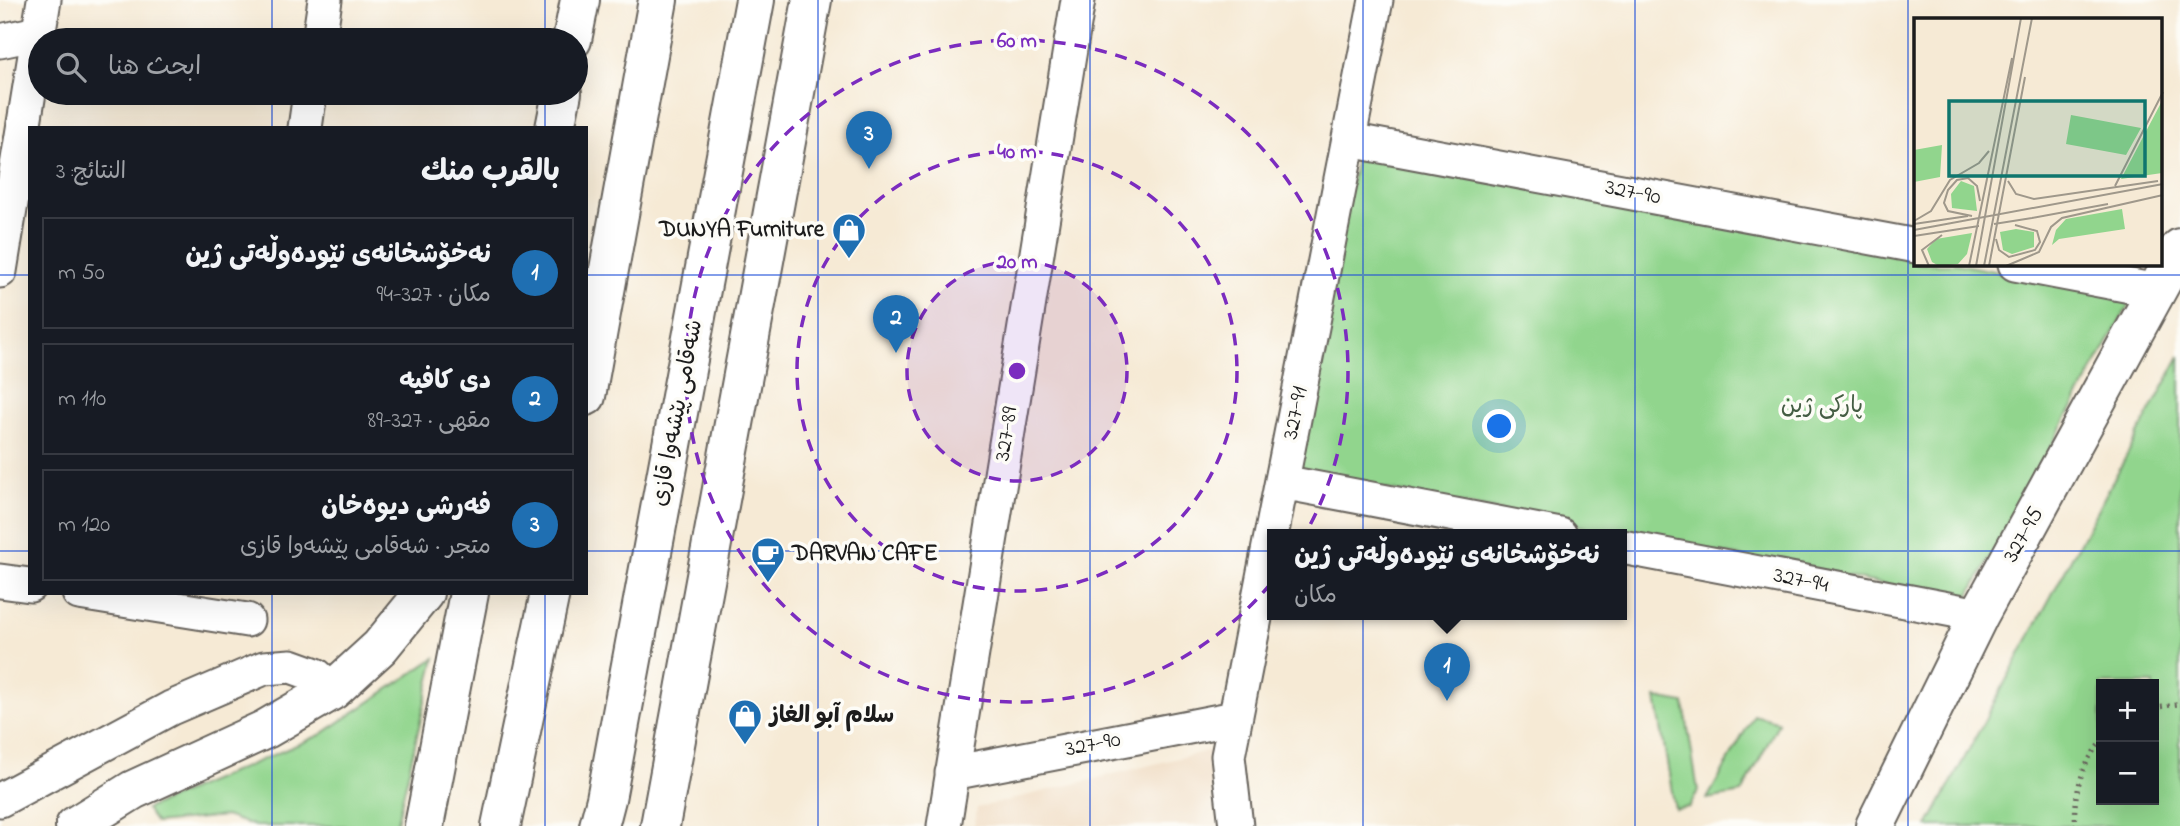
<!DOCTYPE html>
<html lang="ar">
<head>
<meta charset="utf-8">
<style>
  :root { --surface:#171b24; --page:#20242c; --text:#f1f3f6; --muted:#9ea1a6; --line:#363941; --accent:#1f6fb2 }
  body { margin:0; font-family:"Indie Flower","Playpen Sans Arabic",sans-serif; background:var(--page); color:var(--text); direction:rtl }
  .controls { position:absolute; right:21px; bottom:21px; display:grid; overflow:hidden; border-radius:0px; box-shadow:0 7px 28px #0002 }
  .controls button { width:63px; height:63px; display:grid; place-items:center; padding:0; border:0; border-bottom:2px solid var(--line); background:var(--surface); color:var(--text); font:35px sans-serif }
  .you { position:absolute; left:1500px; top:427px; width:24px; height:24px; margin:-18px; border:5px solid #fff; border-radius:50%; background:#1a73e8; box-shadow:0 0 0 10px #1a73e833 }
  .badge { display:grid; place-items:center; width:46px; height:46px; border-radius:50%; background:var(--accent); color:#fff; font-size:23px; font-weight:700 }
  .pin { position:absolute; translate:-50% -58px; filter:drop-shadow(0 2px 4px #0008) }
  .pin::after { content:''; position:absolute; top:37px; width:24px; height:21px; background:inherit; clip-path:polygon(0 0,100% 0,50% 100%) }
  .popup { position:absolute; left:1267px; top:529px; width:360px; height:91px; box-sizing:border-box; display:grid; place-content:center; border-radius:0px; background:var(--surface); filter:drop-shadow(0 2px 5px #0005); font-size:23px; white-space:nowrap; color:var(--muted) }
  .popup b { font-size:26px; color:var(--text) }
  .popup::after { content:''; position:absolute; left:50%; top:100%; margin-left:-14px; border:14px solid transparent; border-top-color:var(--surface) }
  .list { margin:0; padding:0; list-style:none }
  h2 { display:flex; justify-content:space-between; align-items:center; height:91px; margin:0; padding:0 28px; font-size:30px }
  h2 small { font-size:23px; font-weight:400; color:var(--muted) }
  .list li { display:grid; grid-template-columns:46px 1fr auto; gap:21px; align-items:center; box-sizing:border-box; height:112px; margin:0 14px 14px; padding:0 14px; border:2px solid var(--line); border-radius:0px }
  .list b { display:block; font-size:26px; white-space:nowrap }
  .list p { margin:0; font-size:23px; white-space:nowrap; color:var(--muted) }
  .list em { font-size:23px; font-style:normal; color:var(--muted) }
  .icon { flex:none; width:38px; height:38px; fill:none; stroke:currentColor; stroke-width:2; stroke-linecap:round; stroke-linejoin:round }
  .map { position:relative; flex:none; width:2180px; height:826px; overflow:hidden; direction:ltr }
  .search { position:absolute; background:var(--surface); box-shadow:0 7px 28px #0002; left:28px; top:28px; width:560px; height:77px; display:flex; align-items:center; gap:18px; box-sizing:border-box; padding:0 24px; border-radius:38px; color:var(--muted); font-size:26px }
  .panel { position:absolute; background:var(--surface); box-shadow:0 7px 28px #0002; left:28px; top:126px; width:560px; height:469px; border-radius:0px; direction:rtl }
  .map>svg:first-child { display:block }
  .built { fill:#eed7bb }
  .green { fill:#91d58d; stroke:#567854; stroke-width:2; fill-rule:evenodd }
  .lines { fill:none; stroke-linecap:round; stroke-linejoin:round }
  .minor-casing { stroke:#68645d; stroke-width:37 }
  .tertiary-casing { stroke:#68645d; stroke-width:42 }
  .trunk-casing { stroke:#68645d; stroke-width:42 }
  .path { stroke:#68645d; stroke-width:4.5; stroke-dasharray:2 5; stroke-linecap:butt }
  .minor { stroke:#fff; stroke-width:33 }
  .tertiary { stroke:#fff; stroke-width:38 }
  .trunk { stroke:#fff; stroke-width:38 }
  .grid { fill:none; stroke:#1d4ed8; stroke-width:2; stroke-opacity:0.55 }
  .ring { fill:none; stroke:#7b2cbf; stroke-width:3.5; stroke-dasharray:12 9 }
  .labels { text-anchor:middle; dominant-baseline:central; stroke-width:7; stroke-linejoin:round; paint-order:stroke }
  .street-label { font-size:23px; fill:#1c1c1c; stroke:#fdfcf7 }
  .poi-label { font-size:23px; font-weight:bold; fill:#1c1c1c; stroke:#fdfcf7; text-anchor:start }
  .park-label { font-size:23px; fill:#455d44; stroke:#fdfcf7 }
  .inset-road { fill:none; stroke:#9f988b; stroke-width:2 }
  .view { fill:#0f766e; fill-opacity:0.15; stroke:#0f766e; stroke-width:3.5 }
  .inset-edge { fill:none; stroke:#1c1c1c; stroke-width:3.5 }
  .centre { fill:#7b2cbf; stroke:#fdfcf7; stroke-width:3.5 }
  .ring-label { font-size:21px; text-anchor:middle; font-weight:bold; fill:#7b2cbf; stroke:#fdfcf7; stroke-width:7; stroke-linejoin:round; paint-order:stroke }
</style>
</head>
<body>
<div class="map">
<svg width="2180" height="826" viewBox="0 0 2180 826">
  <rect width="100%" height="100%" fill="#fdfcf7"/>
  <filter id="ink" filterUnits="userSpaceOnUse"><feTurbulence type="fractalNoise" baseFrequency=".0143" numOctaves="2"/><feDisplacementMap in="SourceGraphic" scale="14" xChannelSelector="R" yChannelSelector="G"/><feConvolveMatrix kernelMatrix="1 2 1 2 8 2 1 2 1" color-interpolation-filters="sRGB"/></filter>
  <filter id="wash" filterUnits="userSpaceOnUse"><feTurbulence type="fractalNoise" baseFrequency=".00686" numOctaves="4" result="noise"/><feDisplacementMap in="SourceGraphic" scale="28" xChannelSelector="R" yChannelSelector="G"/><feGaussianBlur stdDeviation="1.57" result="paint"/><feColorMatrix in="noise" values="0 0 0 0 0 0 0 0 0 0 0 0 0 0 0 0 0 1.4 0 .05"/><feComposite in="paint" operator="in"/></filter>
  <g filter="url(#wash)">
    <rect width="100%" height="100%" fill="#f6ead5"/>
    <path class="built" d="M1215,749L1220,826H974L977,808Z"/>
    <path class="green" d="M1357,153L1916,257V264H1957L2133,297L1967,600L1295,472Z
      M2180,356V824L2164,826H1928ZM2101,684H2154V800H2101Z
      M435,658L396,826H255L225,816L156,823L146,809L320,735Z
      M1656,698L1684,703L1698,791L1689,807L1675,809Z
      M1754,715L1779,722L1742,793L1707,799Z"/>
  </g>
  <g filter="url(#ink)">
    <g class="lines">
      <g class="minor-casing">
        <path id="minor" d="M319,40L325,0
          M0,41L38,33
          M305,128L310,93
          M1349,140L1916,246
          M2015,264L2157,291
          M0,271L44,0
          M1282,482L1560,535
          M1622,547L1979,615
          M0,581L30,585
          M79,593L247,620
          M952,773L1235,718
          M0,800L171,708L264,668L291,666L316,675L333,690
          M944,826L1078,0
          M1236,826L1228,756L1376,0"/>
      </g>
      <g class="tertiary-casing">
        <path id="tertiary" d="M1875,826L1979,615L2180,248"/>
      </g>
      <g class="trunk-casing">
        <path id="trunk" d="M572,40L580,0
          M555,128L562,93
          M586,396L658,0
          M75,826L133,790L266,729L333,690L380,647L424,593
          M424,826L469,593
          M501,826L550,593
          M599,826L606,799L755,0
          M660,826L812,0"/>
      </g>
      <path class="path" d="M2154,708L2180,704
        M2075,826C2074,795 2080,766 2101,742"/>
      <use href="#minor" class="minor"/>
      <use href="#tertiary" class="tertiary"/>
      <use href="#trunk" class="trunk"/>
    </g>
  </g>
  <path class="grid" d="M272,0V40M545,0V40M818,0V826M1090,0V826M1363,0V826M1635,0V826M1908,0V826M272,93V128M545,93V128M0,275H30M586,275H2180M0,551H30M586,551H2180M272,593V826M545,593V826"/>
  <circle cx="1017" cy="371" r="110" fill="#7b2cbf" fill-opacity=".12"/>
  <g class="ring">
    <circle cx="1017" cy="371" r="110"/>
    <circle cx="1017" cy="371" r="220"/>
    <circle cx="1017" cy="371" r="331"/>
  </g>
  <defs>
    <g id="shop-pin" transform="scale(1.75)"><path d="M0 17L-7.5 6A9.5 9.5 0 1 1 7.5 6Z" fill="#1f6fb2" stroke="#fdfcf7"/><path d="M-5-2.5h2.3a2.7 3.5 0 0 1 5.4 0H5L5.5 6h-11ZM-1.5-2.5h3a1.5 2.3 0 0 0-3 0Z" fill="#fff"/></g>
    <g id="cafe-pin" transform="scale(1.75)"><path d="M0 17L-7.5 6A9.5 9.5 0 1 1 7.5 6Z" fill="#1f6fb2" stroke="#fdfcf7"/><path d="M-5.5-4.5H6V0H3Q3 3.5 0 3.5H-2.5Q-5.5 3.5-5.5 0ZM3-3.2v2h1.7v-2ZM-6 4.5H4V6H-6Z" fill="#fff"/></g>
  </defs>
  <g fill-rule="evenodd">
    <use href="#shop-pin" x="849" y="230"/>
    <use href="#cafe-pin" x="768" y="554"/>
    <use href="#shop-pin" x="745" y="716"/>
  </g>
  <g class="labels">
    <g class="street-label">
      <text transform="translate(1633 193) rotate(11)">327-90</text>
      <text transform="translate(678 413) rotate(-79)">شەقامی پێشەوا قازی</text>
      <text transform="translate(1296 413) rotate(-79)">327-91</text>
      <text transform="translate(1007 434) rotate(-81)">327-89</text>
      <text transform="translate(2024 535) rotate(-61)">327-95</text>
      <text transform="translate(1801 581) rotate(11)">327-94</text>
      <text transform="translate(1093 745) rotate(-11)">327-90</text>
    </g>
    <g class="poi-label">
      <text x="824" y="230" text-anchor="end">DUNYA Furniture</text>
      <text x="792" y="554">DARVAN CAFE</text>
      <text x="770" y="716">سلام آبو الغاز</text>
    </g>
    <g class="park-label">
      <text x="1822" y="406">پارکی ژین</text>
    </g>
  </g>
  <g transform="translate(1914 18)">
    <rect width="248" height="248" fill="#f6ead5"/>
    <path d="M248,83V155L207,161ZM157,97L227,110L212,137L152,126ZM28,127L26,159L0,164V132ZM47,163L60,168L63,193L38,190L37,176ZM208,191L211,211L145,221L138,227L142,212L152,201ZM102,211L120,214V229L98,236L89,232L86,214ZM58,215L53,236L44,246L25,248L18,244L13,231L22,221Z" fill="#91d58d"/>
    <path class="inset-road" d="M94,163L102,176L120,181L244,163M201,168L249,74M58,198L34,193L30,185L34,172L43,162L54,160L63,168L66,183M118,200L194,186M0,203L17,193L36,162L65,145L75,133M0,206L54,198M80,206L118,200M0,212L249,166M0,218L65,208M82,221L85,232L95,239L121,232L126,224L123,213L101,207M15,248L8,232L28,217M55,248L98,40M62,248L107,0M70,248L118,0M75,248L111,59M92,248L125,234L137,209L148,200L249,177"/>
    <path class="view" d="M35,83H231V158H35Z"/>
    <rect width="248" height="248" class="inset-edge"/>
  </g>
  <circle cx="1017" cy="371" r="10" class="centre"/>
  <g class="ring-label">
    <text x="1017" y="47">60 m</text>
    <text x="1017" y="158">40 m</text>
    <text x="1017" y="268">20 m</text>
  </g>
</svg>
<div class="controls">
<button>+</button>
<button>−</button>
</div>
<div class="you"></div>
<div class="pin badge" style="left:1447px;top:701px">1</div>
<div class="popup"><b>نەخۆشخانەی نێودەوڵەتی ژین</b>مكان</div>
<div class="pin badge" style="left:896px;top:353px">2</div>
<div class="pin badge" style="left:869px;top:169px">3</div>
<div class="search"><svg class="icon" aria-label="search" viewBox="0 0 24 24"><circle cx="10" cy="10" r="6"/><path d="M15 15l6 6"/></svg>ابحث هنا</div>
<section class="panel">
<h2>بالقرب منك<small>النتائج: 3</small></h2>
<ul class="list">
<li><span class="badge">1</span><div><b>نەخۆشخانەی نێودەوڵەتی ژین</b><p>مكان · 327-94</p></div><em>50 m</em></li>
<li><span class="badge">2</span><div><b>دى كافيه</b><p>مقهى · 327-89</p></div><em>110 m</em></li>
<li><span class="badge">3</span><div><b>فەرشی دیوەخان</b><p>متجر · شەقامی پێشەوا قازی</p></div><em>120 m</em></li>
</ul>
</section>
</div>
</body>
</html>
